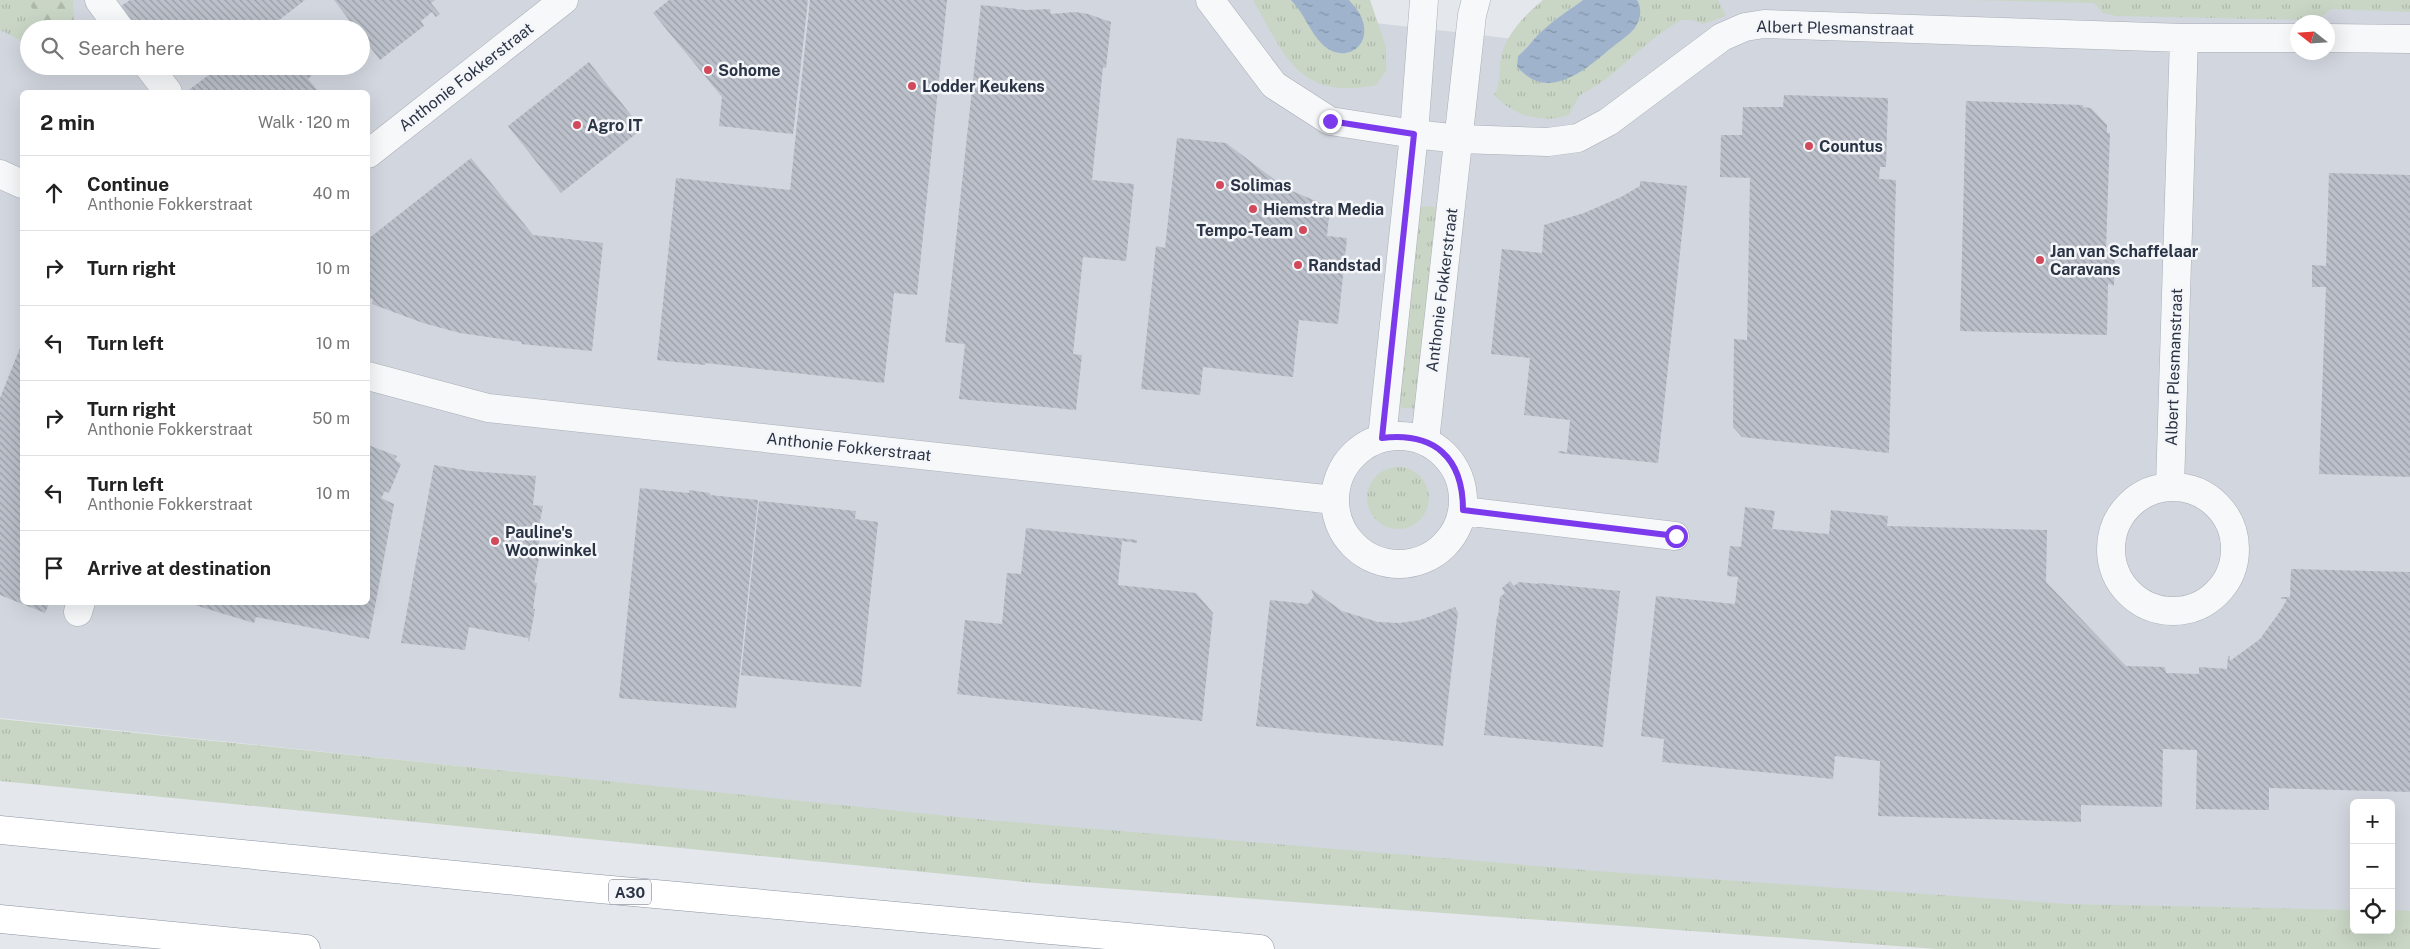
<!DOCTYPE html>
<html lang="en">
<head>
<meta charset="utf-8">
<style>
  :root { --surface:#fff; --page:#f6f6f6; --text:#222; --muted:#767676; --line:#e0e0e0 }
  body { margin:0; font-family:"Public Sans",sans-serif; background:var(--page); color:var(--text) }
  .controls { position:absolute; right:15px; bottom:15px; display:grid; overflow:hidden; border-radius:8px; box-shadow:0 5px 20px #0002 }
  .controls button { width:45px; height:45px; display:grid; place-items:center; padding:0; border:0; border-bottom:1px solid var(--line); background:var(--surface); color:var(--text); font:25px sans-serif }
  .compass { position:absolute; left:2290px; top:15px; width:45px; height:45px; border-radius:50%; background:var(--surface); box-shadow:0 5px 20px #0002; rotate:287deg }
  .stop { position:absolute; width:15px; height:15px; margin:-11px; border:4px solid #7c3aed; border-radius:50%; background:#fff }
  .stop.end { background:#7c3aed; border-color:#fff; box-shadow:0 1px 5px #0008 }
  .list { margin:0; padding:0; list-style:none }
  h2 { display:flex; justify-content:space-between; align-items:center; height:65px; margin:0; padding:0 20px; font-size:21px }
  h2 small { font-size:16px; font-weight:400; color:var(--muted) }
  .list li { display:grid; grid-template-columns:32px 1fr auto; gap:15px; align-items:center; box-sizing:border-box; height:75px; padding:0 20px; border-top:1px solid var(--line) }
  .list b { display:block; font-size:19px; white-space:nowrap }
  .list p { margin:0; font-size:16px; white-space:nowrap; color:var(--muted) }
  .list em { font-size:16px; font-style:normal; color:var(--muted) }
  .icon { flex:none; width:28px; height:28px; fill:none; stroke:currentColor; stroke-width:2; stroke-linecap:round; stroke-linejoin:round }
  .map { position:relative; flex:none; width:2410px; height:949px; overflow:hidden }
  .search { position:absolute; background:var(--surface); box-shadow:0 5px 20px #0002; left:20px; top:20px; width:350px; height:55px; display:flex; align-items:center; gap:12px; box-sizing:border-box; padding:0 18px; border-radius:28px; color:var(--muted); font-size:19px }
  .panel { position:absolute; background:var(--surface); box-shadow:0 5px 20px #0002; left:20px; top:90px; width:350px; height:515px; border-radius:8px }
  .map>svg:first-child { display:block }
  .built { fill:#d2d6de; fill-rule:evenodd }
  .grass { fill:url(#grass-tufts) }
  .forest { fill:url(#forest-firs) }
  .water { fill:url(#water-ripples) }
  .building { fill:url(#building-back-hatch) }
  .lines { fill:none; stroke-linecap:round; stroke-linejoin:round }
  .minor-casing { stroke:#a9aeb7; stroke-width:29 }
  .highway-casing { stroke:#8b94a3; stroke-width:29 }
  .minor { stroke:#f7f8fa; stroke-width:28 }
  .highway { stroke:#fff; stroke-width:28 }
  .route { stroke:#7c3aed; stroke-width:6 }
  .poi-dot { fill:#d1495b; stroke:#f4f6f9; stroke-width:2 }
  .labels { text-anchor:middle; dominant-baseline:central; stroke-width:5; stroke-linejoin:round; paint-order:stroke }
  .shield { fill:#f4f6f9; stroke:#676e7b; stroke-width:1 }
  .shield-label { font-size:15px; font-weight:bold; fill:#2b3445 }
  .street-label { font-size:16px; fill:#2b3445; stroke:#f4f6f9 }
  .poi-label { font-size:16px; font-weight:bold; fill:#2b3445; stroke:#f4f6f9; text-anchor:start }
</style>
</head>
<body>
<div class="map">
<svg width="2410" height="949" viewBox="0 0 2410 949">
  <defs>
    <pattern id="grass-tufts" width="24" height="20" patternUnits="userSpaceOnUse" patternTransform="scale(1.25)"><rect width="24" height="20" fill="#c9d6c5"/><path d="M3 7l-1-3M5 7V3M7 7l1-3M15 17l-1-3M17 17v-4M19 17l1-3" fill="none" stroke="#adb8ab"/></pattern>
    <pattern id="forest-firs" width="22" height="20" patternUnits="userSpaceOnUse" patternTransform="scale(1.25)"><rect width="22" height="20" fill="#c9d6c5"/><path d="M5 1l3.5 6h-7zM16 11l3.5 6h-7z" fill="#adb8ab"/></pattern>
    <pattern id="water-ripples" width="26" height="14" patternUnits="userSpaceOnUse" patternTransform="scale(1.25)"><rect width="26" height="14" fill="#9fb4cc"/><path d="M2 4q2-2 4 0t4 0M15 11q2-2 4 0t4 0" fill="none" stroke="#8293a7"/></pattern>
    <pattern id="building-back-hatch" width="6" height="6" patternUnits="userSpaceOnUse" patternTransform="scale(1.25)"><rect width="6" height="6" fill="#bbc0ca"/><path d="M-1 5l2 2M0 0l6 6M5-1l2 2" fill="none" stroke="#989da6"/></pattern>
  </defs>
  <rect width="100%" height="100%" fill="#e4e7ec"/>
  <path class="built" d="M0,0H1355L1375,23L1515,39L1598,0H2410V912H2391V803H2354V911L2063,905L1614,874L986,821L0,718ZM2298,22H2328V52H2298ZM29,29H361V66H29ZM22,92H368V602H22Z"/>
  <path class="grass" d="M0,0H26L47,29H29V44L0,30Z
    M1253,0H1291L1295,4L1362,19L1349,0H1370L1386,47V71L1376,85C1299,101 1286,57 1253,0Z
    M1543,0H1583C1569,10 1555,19 1542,31C1533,39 1527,48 1518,56L1517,66C1552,111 1603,52 1633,30C1638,21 1644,10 1637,0H1718L1726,16L1703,24L1692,20H1681L1658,35L1605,80L1579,96L1569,115C1541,124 1514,116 1494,95C1501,85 1499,69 1501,57C1506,34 1526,14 1543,0Z
    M1968,0H2410V12L2331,9L2317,20H2312L2116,16L2103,13L2094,3Z
    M1419,206L1436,207L1416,409L1398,407Z
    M1367 498a31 31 0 1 1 62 0a31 31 0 1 1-62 0Z
    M0,719L988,820L1609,872L2069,904L2354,910V930H2391V910L2410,911V949H1937L1035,883L0,781Z"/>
  <path class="forest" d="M26,0H73L74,29H47Z"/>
  <path class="water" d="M1291,0H1349C1353,5 1360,12 1362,19C1373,47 1343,65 1322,44C1310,32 1304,13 1291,0Z
    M1583,0H1637C1643,9 1640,21 1634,29C1628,36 1617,43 1610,49C1584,71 1546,103 1517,66L1518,56C1528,48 1533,39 1542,31C1555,19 1569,10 1583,0Z"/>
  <path class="building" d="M130,0H305L274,24L277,29H139L121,6Z
    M334,0H435L431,3L440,14L436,17L432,12L421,21L424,26L380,60L361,35V29H356Z
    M669,0H808L793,134L719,126L722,97L653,13Z
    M810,0H947L917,295L894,293L884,383L706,363L705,365L657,360L676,178L790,190Z
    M981,5L1026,10L1050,9L1051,14L1075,12L1088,14L1111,22L1106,68L1103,67L1092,180L1134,184L1126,261L1083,257L1073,354L1082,355L1076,410L959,399L965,344L945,342Z
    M589,62L642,129L561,193L508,126Z
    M203,66H307L313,74L308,79L319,92H186L210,74Z
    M1784,95L1888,98L1886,167H1880L1879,179L1896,180L1889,453L1742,437L1733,427L1734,339L1747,340L1750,178L1720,177L1721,135H1742L1743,107H1783Z
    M1966,101L2083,105V107L2091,108L2107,125V133H2110L2106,249H2113L2115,246L2114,286L2108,283L2107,335L1960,331Z
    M1177,138L1226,143L1275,180L1292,191L1330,207L1327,236L1347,238L1338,324L1299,320L1293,377L1203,367L1200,395L1141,389L1156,246L1165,248Z
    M471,158L533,235L603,243L592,351L521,344L522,342L460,333L423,323L372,304L373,299L368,298V239Z
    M2329,173L2410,175V477L2319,474L2326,287H2312V265L2326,266Z
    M1640,181L1687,186L1658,463L1558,453L1559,451L1567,452L1570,420L1524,415L1530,358L1491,354L1502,249L1542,253L1544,225L1584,213L1621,197L1640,186Z
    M22,343V602H50L45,613L0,595V398Z
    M368,445L397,456L395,460L401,464L389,493L385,491L381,498L394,504L369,639L256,617L254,623L188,603L368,602Z
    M434,465L470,471L536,476L533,505L543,506L538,531L541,532L536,557L539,558L534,583H537L533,609H535L529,642L528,638L469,627L465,650L401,643Z
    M640,488L689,493V490L710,493V495L758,500L736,708L619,698Z
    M759,501L856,511L855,519L878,522L861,687L741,675Z
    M1745,507L1775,511L1772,529L1829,534L1831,510L1888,516L1887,526L2047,530L2046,582L2126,666L2165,667L2166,673L2199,674V667L2227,669L2228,656H2230V661L2260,639L2281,610L2287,599H2281V597H2290L2291,569L2410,572V792L2269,788V810L2196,809L2197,750L2163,749L2162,807L2081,805V822L1878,816L1880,761L1835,756L1833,779L1662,762L1664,739L1641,736L1656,596L1735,604L1738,577L1727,576L1730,546L1741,547Z
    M1026,528L1137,540V543L1122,541L1118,585L1196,593L1213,613L1202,721L957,694L965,620L1002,624L1007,573L1021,574Z
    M1510,581L1514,586L1519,582L1538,584V583L1620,591L1603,747L1484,735L1497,616H1498L1500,597L1505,593L1502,588Z
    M1311,589L1342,611L1378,622L1399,623L1420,620L1455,607L1458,613L1443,746L1256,726L1270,600L1308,604L1314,596Z"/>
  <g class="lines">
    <g class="minor-casing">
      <path id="minor" d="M99,0L120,29
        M1210,0L1274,85L1330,121L1414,134L1459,139L1548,142L1578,138L1608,122L1722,37L1745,27L1764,24L2184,38H2298
        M2328,38L2410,39
        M148,66L168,92
        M368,154L564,0
        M0,174L22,184
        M368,376L488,408L1334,500
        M1335 500a64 64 0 1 1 128 0a64 64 0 1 1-128 0Z
        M1382,438L1414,134L1424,0
        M1425,441L1472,15L1476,0
        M2170,486L2184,38
        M2111 549a62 62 0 1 1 124 0a62 62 0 1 1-124 0Z
        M1463,511L1675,536
        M78,612L81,602"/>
    </g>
    <g class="highway-casing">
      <path id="highway" d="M0,830L567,886L1260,949
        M0,919L306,949"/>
    </g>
    <use href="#minor" class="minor"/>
    <use href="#highway" class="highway"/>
  </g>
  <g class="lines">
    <path class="route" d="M1330,121L1414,134L1382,438C1434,432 1463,457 1463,510L1676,536"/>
  </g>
  <g class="poi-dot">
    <circle cx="708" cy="70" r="5"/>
    <circle cx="912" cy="86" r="5"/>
    <circle cx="577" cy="125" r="5"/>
    <circle cx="1809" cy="146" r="5"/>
    <circle cx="1220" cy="185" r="5"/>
    <circle cx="1253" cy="209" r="5"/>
    <circle cx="1303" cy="230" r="5"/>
    <circle cx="2040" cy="260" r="5"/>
    <circle cx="1298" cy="265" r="5"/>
    <circle cx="495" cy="541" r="5"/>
  </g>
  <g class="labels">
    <rect class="shield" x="609" y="879.5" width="42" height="25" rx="4"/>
    <g class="shield-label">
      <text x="630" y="892">A30</text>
    </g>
    <g class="street-label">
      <text transform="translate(1835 28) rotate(1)">Albert Plesmanstraat</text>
      <text transform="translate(466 77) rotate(-38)">Anthonie Fokkerstraat</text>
      <text transform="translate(1442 290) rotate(-83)">Anthonie Fokkerstraat</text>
      <text transform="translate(2174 367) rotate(-88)">Albert Plesmanstraat</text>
      <text transform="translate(849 447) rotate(6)">Anthonie Fokkerstraat</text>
    </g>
    <g class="poi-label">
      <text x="718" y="70">Sohome</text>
      <text x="922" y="86">Lodder Keukens</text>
      <text x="587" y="125">Agro IT</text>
      <text x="1819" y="146">Countus</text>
      <text x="1230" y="185">Solimas</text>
      <text x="1263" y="209">Hiemstra Media</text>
      <text x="1293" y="230" text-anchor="end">Tempo-Team</text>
      <text x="2050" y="251">Jan van Schaffelaar<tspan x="2050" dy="18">Caravans</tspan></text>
      <text x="1308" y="265">Randstad</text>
      <text x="505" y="532">Pauline's<tspan x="505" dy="18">Woonwinkel</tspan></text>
    </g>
  </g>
</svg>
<div class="controls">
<button>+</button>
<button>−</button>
<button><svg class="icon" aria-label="locate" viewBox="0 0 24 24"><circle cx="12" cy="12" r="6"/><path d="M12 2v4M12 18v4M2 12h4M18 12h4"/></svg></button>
</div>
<svg class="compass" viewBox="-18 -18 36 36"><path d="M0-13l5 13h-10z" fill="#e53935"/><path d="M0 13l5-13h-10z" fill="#767676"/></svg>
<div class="stop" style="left:1676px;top:536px"></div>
<div class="stop end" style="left:1330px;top:121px"></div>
<div class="search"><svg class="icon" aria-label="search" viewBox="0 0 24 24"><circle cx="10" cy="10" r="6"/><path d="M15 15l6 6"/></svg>Search here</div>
<section class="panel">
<h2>2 min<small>Walk · 120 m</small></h2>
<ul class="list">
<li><svg class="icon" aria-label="ahead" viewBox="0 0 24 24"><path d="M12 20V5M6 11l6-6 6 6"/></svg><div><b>Continue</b><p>Anthonie Fokkerstraat</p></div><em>40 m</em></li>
<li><svg class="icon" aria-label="right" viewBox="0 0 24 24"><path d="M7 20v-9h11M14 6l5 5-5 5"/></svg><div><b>Turn right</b></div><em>10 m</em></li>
<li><svg class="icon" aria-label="left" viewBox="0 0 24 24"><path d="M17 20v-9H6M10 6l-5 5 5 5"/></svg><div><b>Turn left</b></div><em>10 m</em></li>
<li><svg class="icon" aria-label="right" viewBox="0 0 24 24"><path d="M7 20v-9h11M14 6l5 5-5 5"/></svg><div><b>Turn right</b><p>Anthonie Fokkerstraat</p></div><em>50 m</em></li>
<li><svg class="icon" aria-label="left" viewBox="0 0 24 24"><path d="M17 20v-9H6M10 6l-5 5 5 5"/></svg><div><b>Turn left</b><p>Anthonie Fokkerstraat</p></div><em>10 m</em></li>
<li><svg class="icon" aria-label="arrive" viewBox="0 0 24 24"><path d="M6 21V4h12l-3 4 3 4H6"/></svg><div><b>Arrive at destination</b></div></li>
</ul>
</section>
</div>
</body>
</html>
